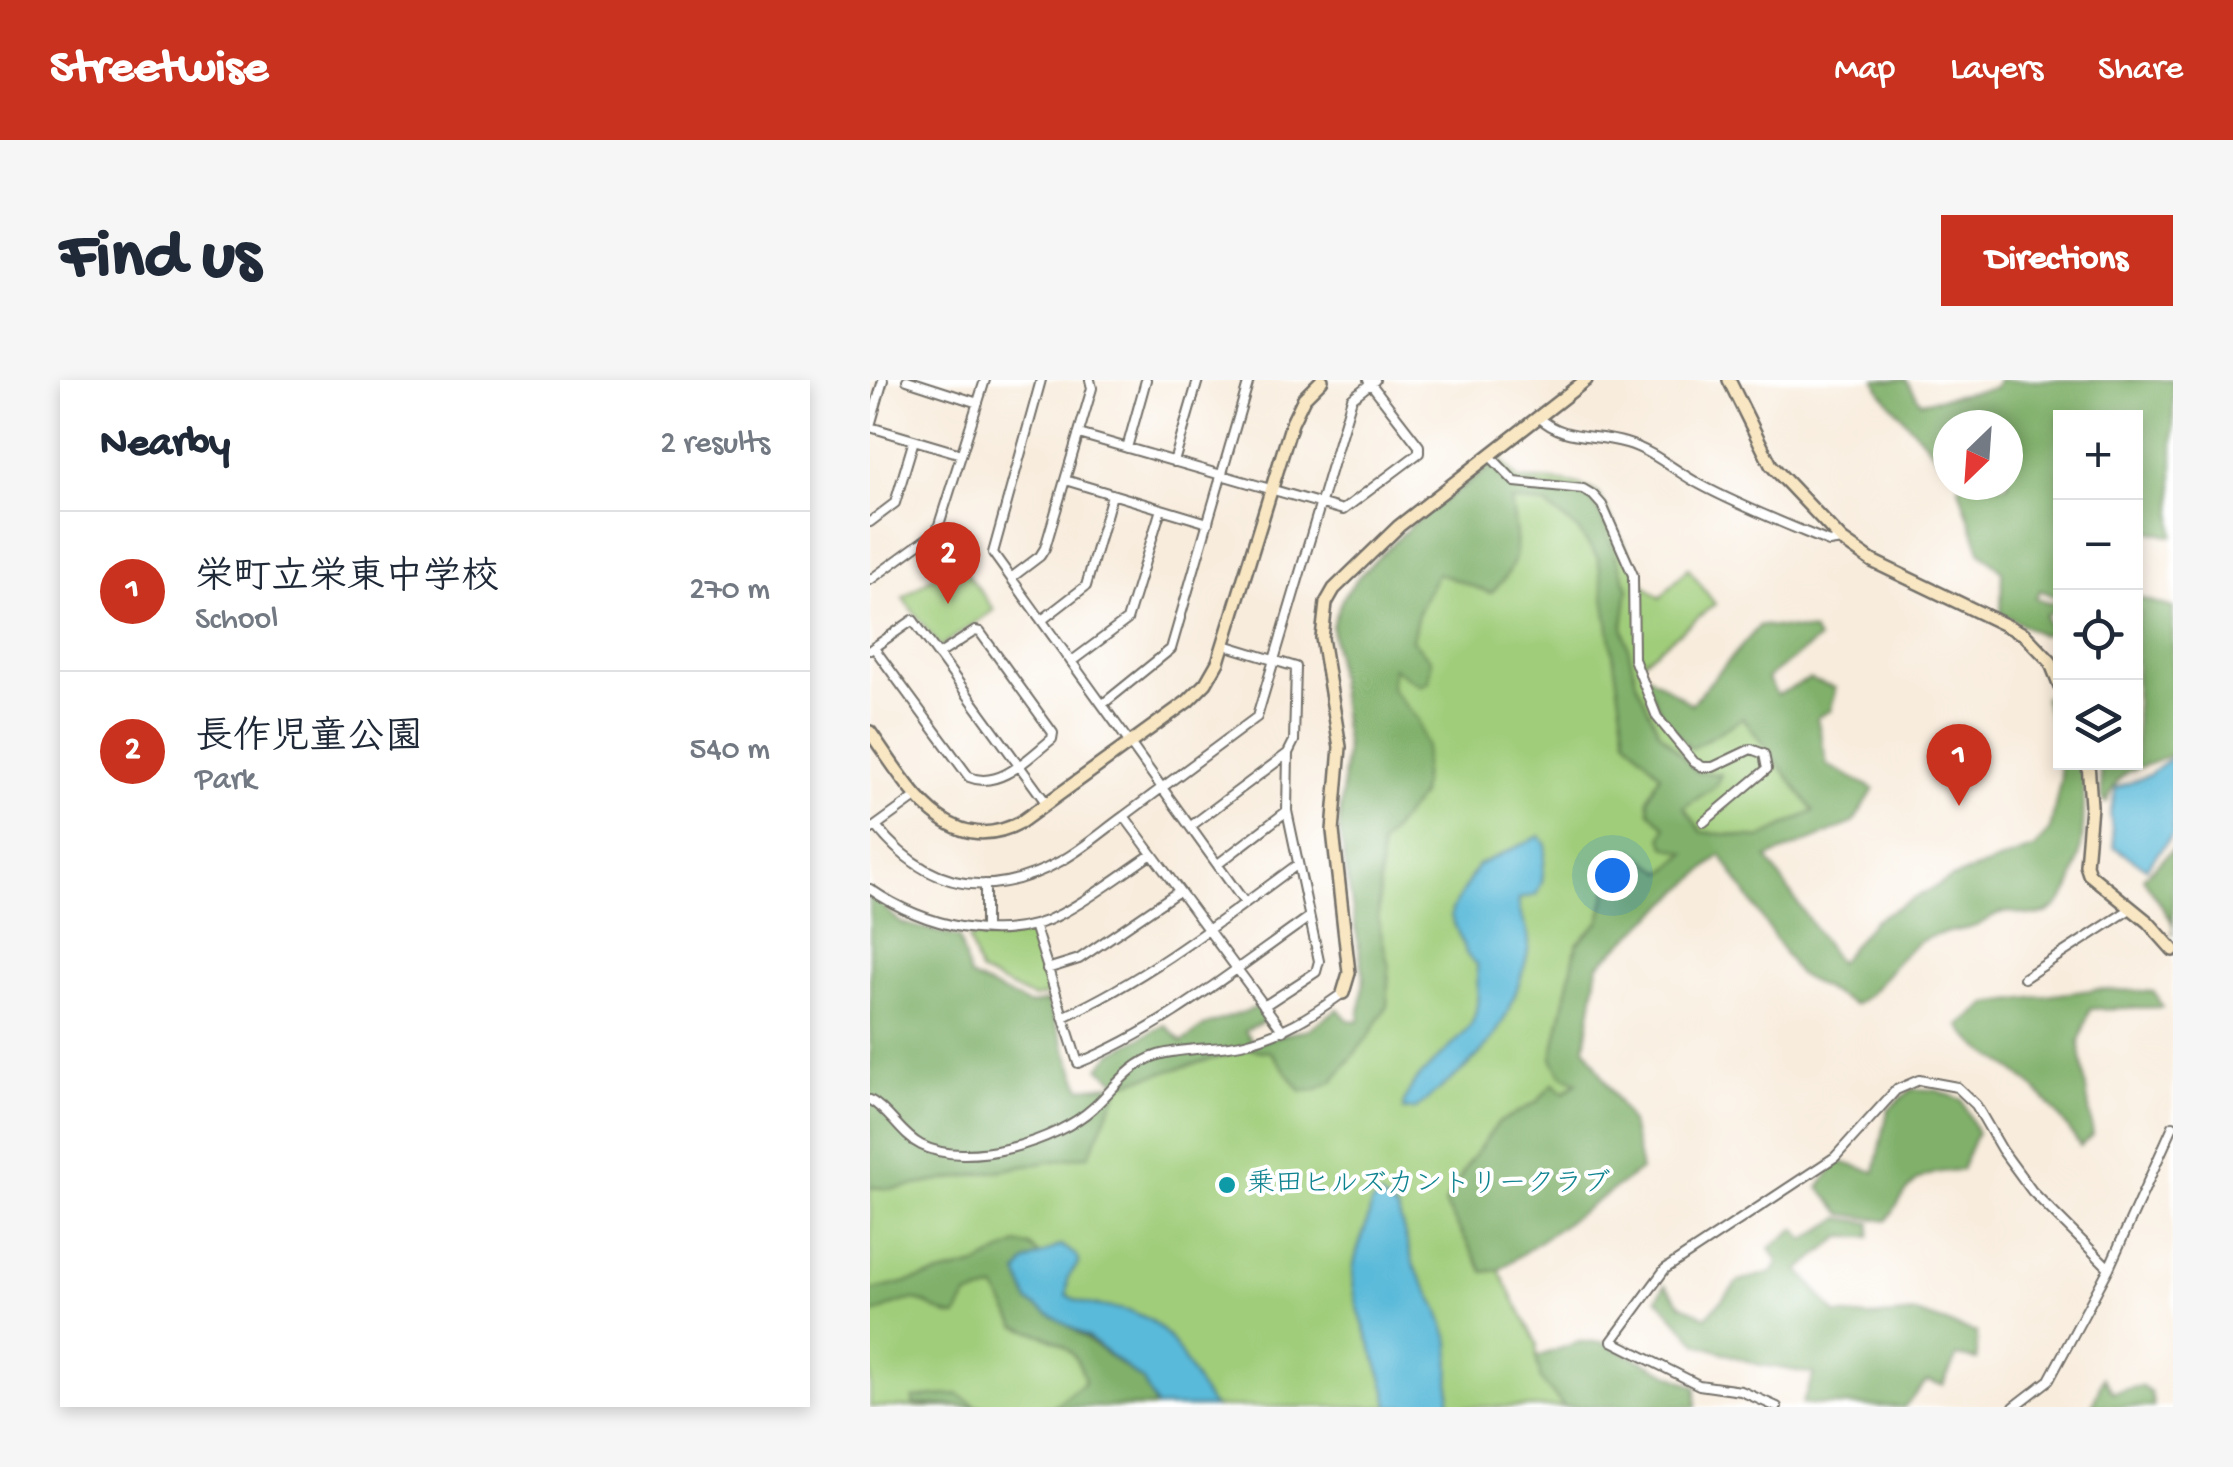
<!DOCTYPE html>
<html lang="en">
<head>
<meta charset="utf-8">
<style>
  :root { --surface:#fff; --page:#f6f6f7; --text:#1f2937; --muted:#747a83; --line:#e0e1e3; --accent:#c8321e }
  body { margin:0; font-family:"Gochi Hand","Klee One",sans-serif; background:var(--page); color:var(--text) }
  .controls { position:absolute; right:30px; top:30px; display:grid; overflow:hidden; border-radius:0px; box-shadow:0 5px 15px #0003 }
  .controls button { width:90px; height:90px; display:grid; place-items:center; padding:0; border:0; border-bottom:2px solid var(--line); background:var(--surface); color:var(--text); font:50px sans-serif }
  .compass { position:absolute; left:1063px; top:30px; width:90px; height:90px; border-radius:50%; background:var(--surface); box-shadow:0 5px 15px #0003; rotate:205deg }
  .you { position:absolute; left:742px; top:495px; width:35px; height:35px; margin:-25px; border:8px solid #fff; border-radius:50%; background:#1a73e8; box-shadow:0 0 0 15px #1a73e833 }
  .badge { display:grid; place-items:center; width:65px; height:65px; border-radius:50%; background:var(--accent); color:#fff; font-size:32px; font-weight:700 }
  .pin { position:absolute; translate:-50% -82px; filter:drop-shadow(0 2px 5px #0008) }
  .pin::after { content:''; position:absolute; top:52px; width:35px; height:30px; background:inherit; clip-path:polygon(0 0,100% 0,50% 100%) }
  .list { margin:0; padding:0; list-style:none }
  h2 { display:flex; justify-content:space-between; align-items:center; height:130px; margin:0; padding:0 40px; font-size:42px }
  h2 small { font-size:32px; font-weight:400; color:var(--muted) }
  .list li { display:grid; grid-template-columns:65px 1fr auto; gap:30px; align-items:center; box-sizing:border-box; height:160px; padding:0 40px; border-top:2px solid var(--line) }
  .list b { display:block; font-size:38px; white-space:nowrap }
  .list p { margin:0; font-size:32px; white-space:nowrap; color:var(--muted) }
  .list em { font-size:32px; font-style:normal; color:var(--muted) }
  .icon { flex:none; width:55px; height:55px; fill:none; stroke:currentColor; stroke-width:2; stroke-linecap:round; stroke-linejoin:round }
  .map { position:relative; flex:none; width:1303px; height:1027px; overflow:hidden; border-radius:0px }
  header { display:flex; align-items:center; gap:60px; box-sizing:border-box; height:140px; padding:0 50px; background:var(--accent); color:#fff }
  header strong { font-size:48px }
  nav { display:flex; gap:55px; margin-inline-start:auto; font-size:35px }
  .intro { display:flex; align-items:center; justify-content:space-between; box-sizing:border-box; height:240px; padding:0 60px }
  h1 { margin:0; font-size:70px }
  .button { padding:25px 45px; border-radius:0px; background:var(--accent); color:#fff; font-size:35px; font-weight:700 }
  main { display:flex; gap:60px; padding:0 60px }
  aside { flex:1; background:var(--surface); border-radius:0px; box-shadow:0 5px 15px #0003 }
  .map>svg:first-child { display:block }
  .green { fill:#a0cd7a; stroke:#667c52; stroke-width:2.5 }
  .forest { fill:#80b06a; stroke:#566e4a; stroke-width:2.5 }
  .water { fill:#5abad9; stroke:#427282; stroke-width:2.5 }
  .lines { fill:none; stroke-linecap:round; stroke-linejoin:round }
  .street-casing { stroke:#736f69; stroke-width:12 }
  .secondary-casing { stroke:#736f69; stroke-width:16 }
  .street { stroke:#fff; stroke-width:8 }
  .secondary { stroke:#f9e7c3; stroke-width:11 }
  .culture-dot { fill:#0f9aa8; stroke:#fff; stroke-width:4 }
  .labels { text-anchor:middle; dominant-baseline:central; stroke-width:8; stroke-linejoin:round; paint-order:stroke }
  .culture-label { font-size:28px; fill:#0d838f; stroke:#fff; text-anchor:start }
</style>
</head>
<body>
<header>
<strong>Streetwise</strong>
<nav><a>Map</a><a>Layers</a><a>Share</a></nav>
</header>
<div class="intro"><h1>Find us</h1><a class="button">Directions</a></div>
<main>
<aside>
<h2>Nearby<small>2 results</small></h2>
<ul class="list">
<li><span class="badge">1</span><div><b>栄町立栄東中学校</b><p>School</p></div><em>270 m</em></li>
<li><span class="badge">2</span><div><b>長作児童公園</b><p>Park</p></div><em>540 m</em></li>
</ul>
</aside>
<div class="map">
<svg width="1303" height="1027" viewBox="0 0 1303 1027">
  <rect width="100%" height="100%" fill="#fff"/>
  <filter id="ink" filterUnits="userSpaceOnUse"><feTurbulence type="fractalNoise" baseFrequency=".01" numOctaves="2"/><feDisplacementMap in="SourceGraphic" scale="20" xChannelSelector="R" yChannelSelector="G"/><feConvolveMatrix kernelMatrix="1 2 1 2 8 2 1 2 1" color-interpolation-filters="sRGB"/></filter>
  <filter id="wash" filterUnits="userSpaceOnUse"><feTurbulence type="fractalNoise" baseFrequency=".0048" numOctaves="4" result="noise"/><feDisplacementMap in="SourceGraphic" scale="40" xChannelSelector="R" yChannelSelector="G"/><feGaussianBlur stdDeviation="2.25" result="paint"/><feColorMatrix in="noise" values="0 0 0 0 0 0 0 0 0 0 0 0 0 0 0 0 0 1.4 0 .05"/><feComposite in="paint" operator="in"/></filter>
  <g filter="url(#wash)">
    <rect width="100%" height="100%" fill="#f8ecdc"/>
    <path class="green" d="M628,76L648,100C676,101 704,99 729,114L774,205L790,218L818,188L845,224L771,283L775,299L794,339L873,337L944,431L890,458L832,452L817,472L794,493L763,471L746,473L730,541L707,564L708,701L694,713L683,704L667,722L628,743L575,824L614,892L629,890L667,964C664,993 676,1006 694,1027H0V807L23,808L251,704L383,662L439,649L468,629L478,640L490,641L494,597L469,448L476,368L462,246L472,219L489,196L545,142Z
      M87,179L124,230L70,267L33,218Z
      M162,551L180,615L163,618L110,592L98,557L139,556Z"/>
    <path class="forest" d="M1005,0H1036L1051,22L1125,8L1128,0H1303V157L1266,148V38H1190V219L1170,210L1166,218L1177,223H1186L1189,230L1175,235L1181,253L1171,255L1131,233L1132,191L1110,171L1088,105H1138V45H1078V89L1011,12Z
      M623,86L637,105L698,110L720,119L730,134L758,209L753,246L766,301L788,350L827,392L851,394L845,407L814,427L832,452L890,458L944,431L873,338L821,369L794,339L775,299L778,295L821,324L890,245L943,251L948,260L897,298L907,315L939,299L965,308L961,330L947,337L957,385L1004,409L983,443L897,478L968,583L1004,540L1082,498L1165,468L1180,449L1191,398L1185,352L1174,318L1185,313L1190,326V382L1211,383C1217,419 1217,516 1176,533C1161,540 1145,529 1130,533C1121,535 1112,545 1103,547C1085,552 1068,552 1051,561C1024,576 1011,611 984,625L928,594L851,475L728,585L715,667L761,743L771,790L629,890L614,892L575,824L597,785L628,743L667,722L683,704L694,713L707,702L691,695L682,678L707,564L730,541L746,472L763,471L794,493L816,473L795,466L792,457L796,447L780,432L778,419L790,394L756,358L728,178L707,149L674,124L641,121C647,162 655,182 621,213L567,193L549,230L542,260L561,280L559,301L551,306L523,288L521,308L548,340L556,366L551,415L511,465L508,539L519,588L517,626L500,654L463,701L446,710L431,711L401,672L379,669L251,704L219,775L23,809L0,807V514L31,543L89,557L100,597L160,625L177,621L211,708L250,704L229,688L242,673L295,645L312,662L336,645L388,627L396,640L375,651L383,662L439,649L468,629L478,640L489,641L494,597L469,448L476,368L462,246L472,219L489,196L545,142Z
      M1270,218L1303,228V373C1266,396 1256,377 1236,423L1233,420L1229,383L1266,382V245L1270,233L1266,229V221Z
      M1303,469V556V543L1273,498Z
      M1228,609L1284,612L1292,627L1220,629L1209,662L1223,755L1210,766C1193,739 1165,704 1139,687C1117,673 1106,668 1090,646L1117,624Z
      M1042,709L1066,710L1092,720L1107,753L1091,790C1044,792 1040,805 1017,841L973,834L949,808L967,781L1005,792L1018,730Z
      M970,838L1001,843L1000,857H971L929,890L966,934L1000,937L1046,933L1107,953V980L1087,976L1073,1005L1057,1001L1034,1027L932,1024L944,994L886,984L828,964L787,918L795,905L811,924L836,937L869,901L903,892L908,882L900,868L925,849L935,860Z
      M147,864L160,866L170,875L155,883L199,946L273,1001L286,1027H182L215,1002C205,961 182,959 146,946L126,909L97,916L87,936C70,937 58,919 41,920C28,921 13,931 0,935V911L106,885Z
      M709,962H732L826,1007V1027H694L671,1000L666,977Z
      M1233,997L1243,1012L1271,1006L1281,1013L1284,1027H1222Z
      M88,1014L108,1027L43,1024V1018Z"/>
    <path class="water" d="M1303,376V454L1276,488L1244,467L1240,435L1246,408L1279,395Z
      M670,456L676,465L672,502L666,515L649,519C647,536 660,547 659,564C658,577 653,591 649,603C628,670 597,685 546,729L533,730C533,700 584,670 600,646C611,629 607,603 607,584L597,575L581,536L582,530L608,485Z
      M510,816L528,831L544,886L567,926L580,962L579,1027H519C514,985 480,930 483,891C485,867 499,847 501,824Z
      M191,865L207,876L209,883L198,897L197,915C217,929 242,925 265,933C308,948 317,996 344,1027H286L273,1001L219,958L159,922L148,893L155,883Z"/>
  </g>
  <g filter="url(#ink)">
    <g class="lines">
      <g class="street-casing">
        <path id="street" d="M37,0L108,23
          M171,0L123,173L375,523
          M669,37C693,61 725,53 756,63C784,71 806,92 831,105C872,127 916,144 959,162L972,160
          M0,46L13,0
          M0,47L91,74
          M209,54L473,130L549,73V66L498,0
          M257,68L276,0
          M619,75L645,102L713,109L723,115L732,125L763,195L764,279L787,337L824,382L833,387H843L881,369L894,374L897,389L834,442
          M304,82L328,0
          M195,100L338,143
          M0,142L25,123L44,60
          M141,198L170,176L175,168L222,8L220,0
          M0,200L67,151L115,0
          M172,240L216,206L242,115
          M354,265L426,287L424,361L418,373L417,431L449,581L446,592L394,626
          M4,268L99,397C130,410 159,377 182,359L183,353L110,252L105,251L68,275
          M0,270L43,240L177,424
          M202,281L257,240L291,129
          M233,324L301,269L379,0
          M6,446C57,510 119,521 191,481C213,469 233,451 254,436
          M321,446L417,374
          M0,450L47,416
          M348,484L417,431
          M0,509C52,545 132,567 191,534C223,517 252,494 282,474
          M164,545L208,683C292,649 364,590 438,538
          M115,549V504
          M177,589L209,579L309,511
          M1154,598L1262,528
          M193,637C280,597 352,540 428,484
          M413,651L254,436L387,337L482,18L505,0
          M0,720C20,731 31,755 51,765C97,789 187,761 223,728C244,709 259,684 288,675C315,667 344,670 371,664C411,655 441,636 473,613
          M907,1027L871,1011L829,1005L742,961L795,889L965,777L1026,710L1049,700L1087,707L1106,725L1132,770L1162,811L1239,888
          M1144,1027L1179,1000L1239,888L1303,746"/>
      </g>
      <g class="secondary-casing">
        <path id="secondary" d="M859,0L901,85L972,160L1002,181L1154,254L1180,281L1190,306
          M0,352C36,402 77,482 151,442L318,321L336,303L348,282L422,43L434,18L452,0
          M1218,382L1221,426L1216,485L1219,494L1278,542L1303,570
          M473,613L479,593L463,451L470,367L452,258L456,223L464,209L529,146L716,0"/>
      </g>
      <use href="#street" class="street"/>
      <use href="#secondary" class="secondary"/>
    </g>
  </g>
  <circle class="culture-dot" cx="357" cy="805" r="10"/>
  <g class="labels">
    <g class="culture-label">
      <text x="377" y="805">乗田ヒルズカントリークラブ</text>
    </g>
  </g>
</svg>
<div class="controls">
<button>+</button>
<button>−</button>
<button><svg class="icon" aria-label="locate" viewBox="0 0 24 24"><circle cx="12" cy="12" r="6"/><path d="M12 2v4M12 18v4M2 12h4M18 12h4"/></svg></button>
<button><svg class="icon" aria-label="layers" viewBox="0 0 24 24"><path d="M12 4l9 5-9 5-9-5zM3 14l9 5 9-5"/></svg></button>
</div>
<svg class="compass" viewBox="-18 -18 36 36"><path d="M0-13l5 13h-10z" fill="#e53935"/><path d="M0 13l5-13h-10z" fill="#747a83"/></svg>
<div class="you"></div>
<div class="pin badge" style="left:1089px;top:426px">1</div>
<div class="pin badge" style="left:78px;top:224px">2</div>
</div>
</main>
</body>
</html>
